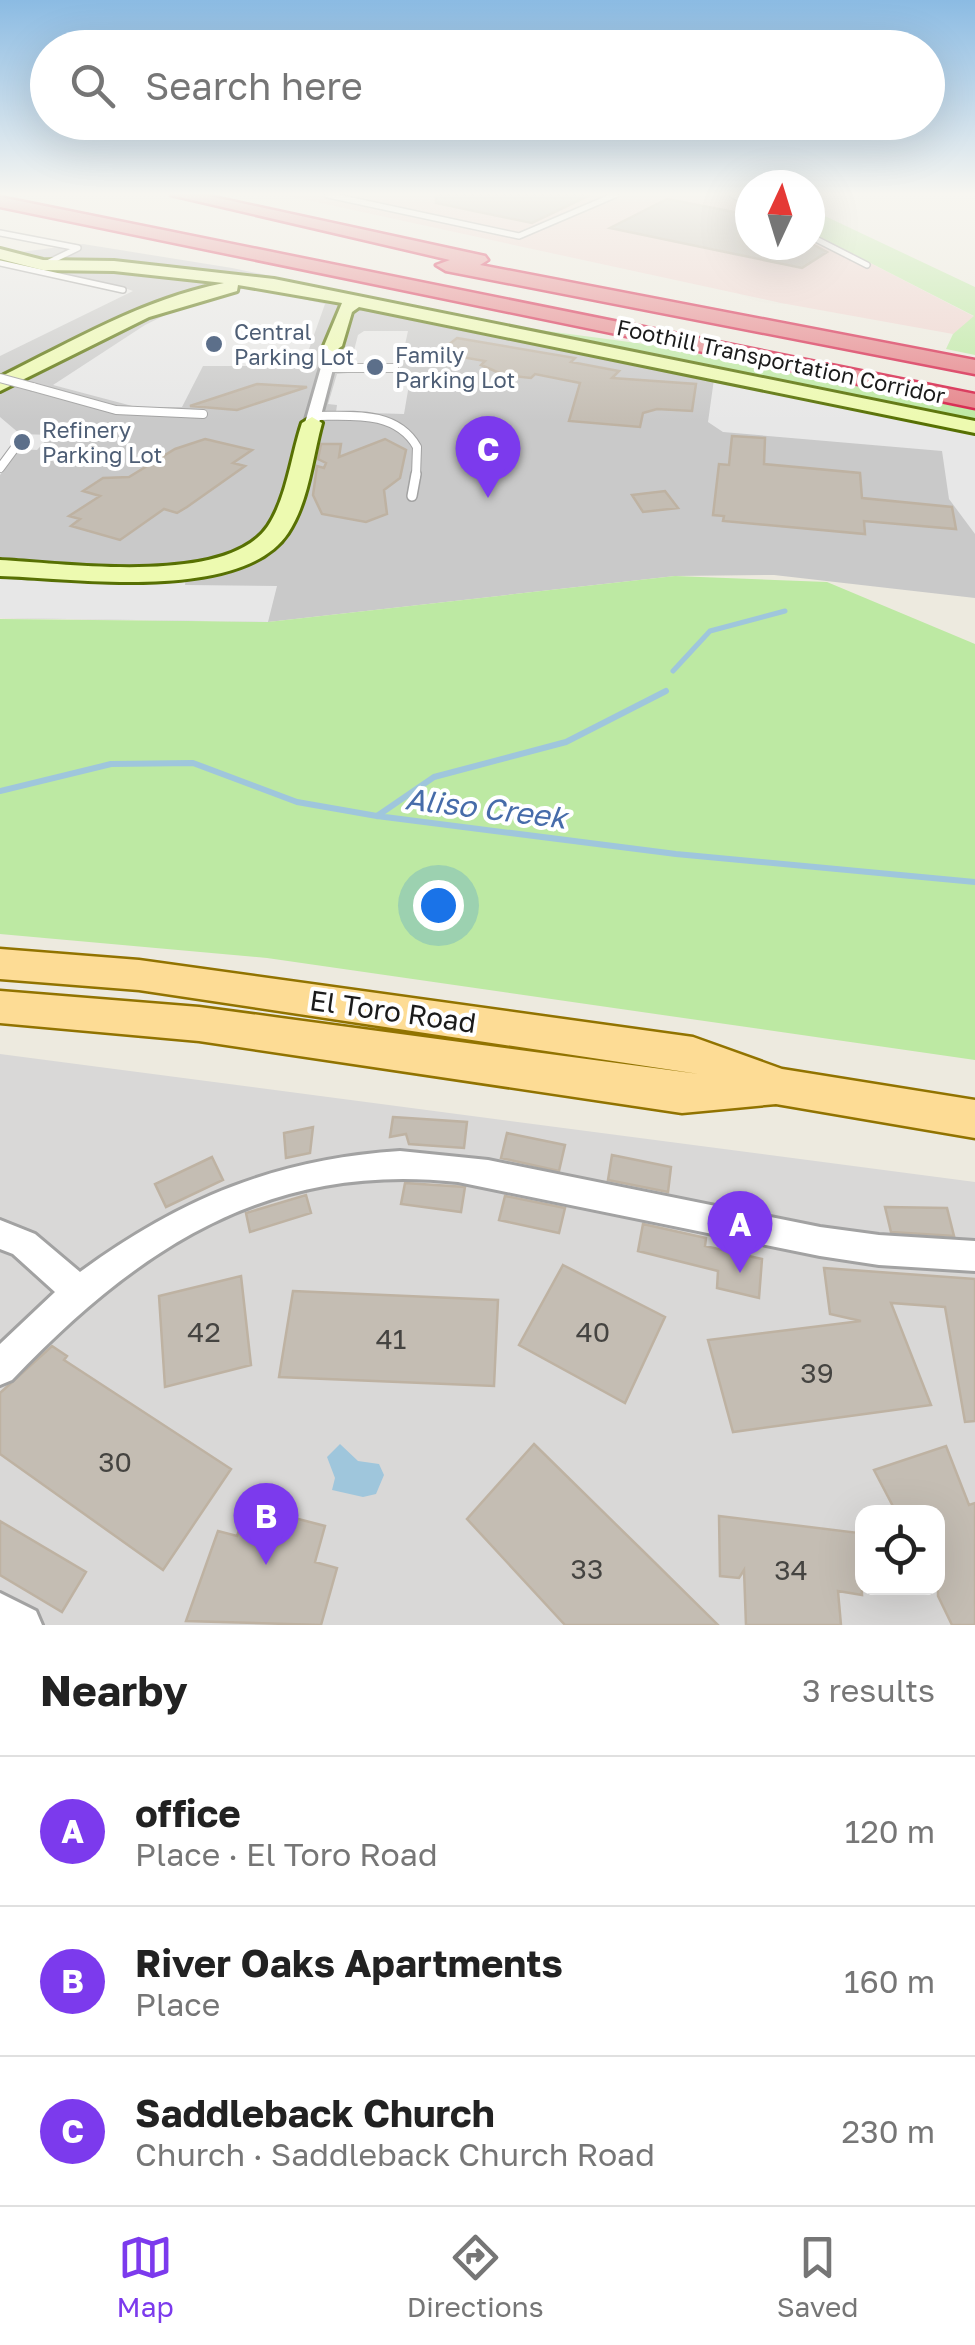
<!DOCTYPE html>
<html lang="en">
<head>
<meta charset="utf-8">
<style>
  :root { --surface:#fff; --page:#f2f2f2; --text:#222; --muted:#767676; --line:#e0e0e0; --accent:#7c3aed }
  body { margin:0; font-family:"Golos Text",sans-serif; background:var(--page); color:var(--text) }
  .controls { position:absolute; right:30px; bottom:30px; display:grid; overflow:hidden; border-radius:20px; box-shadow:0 10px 40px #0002 }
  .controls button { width:90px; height:90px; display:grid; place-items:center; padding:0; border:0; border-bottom:2px solid var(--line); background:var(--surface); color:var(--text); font:50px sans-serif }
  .compass { position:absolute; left:735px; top:170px; width:90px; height:90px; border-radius:50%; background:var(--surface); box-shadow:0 10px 40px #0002; rotate:4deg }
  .you { position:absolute; left:438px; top:905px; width:35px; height:35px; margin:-25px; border:8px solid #fff; border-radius:50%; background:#1a73e8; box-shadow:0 0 0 15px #1a73e833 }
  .badge { display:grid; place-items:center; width:65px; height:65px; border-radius:50%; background:var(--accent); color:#fff; font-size:32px; font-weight:700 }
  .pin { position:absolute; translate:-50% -82px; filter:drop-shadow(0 2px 5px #0008) }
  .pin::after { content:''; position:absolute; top:52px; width:35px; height:30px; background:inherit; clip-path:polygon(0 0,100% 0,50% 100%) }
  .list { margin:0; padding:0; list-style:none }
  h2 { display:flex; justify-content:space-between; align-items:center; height:130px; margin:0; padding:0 40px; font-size:42px }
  h2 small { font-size:32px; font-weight:400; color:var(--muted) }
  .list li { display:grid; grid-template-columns:65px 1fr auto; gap:30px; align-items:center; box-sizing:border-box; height:150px; padding:0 40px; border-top:2px solid var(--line) }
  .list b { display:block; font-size:38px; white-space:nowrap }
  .list p { margin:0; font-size:32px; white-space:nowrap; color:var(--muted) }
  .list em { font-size:32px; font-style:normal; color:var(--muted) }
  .icon { flex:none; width:55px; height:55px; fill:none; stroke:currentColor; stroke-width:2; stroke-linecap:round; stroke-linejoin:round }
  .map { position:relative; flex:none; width:975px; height:1625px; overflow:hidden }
  .search { position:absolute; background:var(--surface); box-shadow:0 10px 40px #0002; left:30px; right:30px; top:30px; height:110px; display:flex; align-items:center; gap:25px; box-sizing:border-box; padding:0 35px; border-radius:55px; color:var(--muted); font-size:38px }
  .sheet { height:580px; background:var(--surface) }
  nav { display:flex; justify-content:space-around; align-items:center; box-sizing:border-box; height:140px; border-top:2px solid var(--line); background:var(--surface); font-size:28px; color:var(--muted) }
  nav a { display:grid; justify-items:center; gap:5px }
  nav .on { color:var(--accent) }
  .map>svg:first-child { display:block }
  .residential { fill:#d9d8d7; fill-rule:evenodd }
  .commercial { fill:#efd3ce }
  .religious { fill:#c9c9c9 }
  .grass { fill:#bde9a3 }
  .parking { fill:#e7e7e7 }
  .water { fill:#9fc6dc }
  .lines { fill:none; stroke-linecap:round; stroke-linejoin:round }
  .stream-far1 { stroke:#9fc6dc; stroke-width:5 }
  .stream { stroke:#9fc6dc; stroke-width:6 }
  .building { fill:#c4bdb3; stroke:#beb2a2; stroke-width:2.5 }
  .lane-far2-casing { stroke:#a2a2a2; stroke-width:8 }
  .lane-far1-casing { stroke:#a2a2a2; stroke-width:10 }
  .lane-casing { stroke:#a2a2a2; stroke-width:12 }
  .street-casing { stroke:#a2a2a2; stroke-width:6 }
  .secondary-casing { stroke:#577003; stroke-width:6 }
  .primary-casing { stroke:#917300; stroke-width:5 }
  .highway-casing { stroke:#d62149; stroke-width:5 }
  .lane-far2 { stroke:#fff; stroke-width:5 }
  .lane-far1 { stroke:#fff; stroke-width:8 }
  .lane { stroke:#fff; stroke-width:9 }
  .street { fill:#fff; fill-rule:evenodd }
  .secondary { fill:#edfab0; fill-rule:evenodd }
  .primary { fill:#fddc95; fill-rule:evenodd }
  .highway { fill:#e6858b; fill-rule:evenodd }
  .lane-bridge-casing { stroke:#a2a2a2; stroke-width:10; stroke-linecap:butt }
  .lane-bridge { stroke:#fff; stroke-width:8 }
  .service-dot { fill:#5c6f8a; stroke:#fff; stroke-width:4 }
  .labels { text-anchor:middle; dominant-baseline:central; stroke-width:8; stroke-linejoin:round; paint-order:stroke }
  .far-service-label { font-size:22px; fill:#4e5e75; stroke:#fff; text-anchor:start }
  .far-street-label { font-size:22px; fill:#1b1b1b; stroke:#fff }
  .street-label { font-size:28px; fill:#1b1b1b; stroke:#fff }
  .near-number-label { font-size:28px; fill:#454441 }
  .water-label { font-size:30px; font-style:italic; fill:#476caa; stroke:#fff }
</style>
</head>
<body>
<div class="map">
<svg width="975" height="1625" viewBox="0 0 975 1625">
  <rect width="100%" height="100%" fill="#edeadf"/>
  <path class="residential" d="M0,1054L975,1182V1625H0ZM862,1512H938V1588H862Z"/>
  <path class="commercial" d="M284,195H740L750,200V245H810V232L975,317L953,334L781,303Z"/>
  <path class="religious" d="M83,244L232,268L975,421V598L774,575L675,576L268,622L0,618V248L21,252Z"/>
  <path class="grass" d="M810,209L975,287V355L946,349L953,334L974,316L810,232Z
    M524,328L652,345L975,410V422Z
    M675,576L827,582L975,644V1060L267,958L0,934V619L268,622Z"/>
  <path class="parking" d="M0,260L122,287L133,291L0,356Z
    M233,289H259L325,304L303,366H203L182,407H136L53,385L145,325L208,294Z
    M364,331H408L399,372L411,373L404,414L336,412L337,405L328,404L337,374L348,373L358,335Z
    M714,379L975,435V534L949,499L942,451L723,432L708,422Z
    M0,417L20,434L51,435L37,450L18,449L0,475Z
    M0,575L186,577L185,585L277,586L268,622L0,618Z"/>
  <path class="water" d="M340,1444L358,1461L379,1464L384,1475L376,1494L363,1497L332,1490L335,1478L327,1457Z"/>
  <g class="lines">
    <path class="stream-far1" d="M673,671L710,631L785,611"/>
    <path class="stream" d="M0,791L111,764L193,763L297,802L377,816L676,854L975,882
      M377,816L434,777L566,742L666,691"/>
  </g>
  <path class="building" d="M436,195H590L532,223L436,203Z
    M667,199L750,215V245H814L827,252L802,268L610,228Z
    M457,338L575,358L571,362L619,371L612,378L696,384L692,411L657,409L643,413L640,427L569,421L580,383L535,374L531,378L504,375L481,365L485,361L438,353Z
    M257,384L307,387L237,410L190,406Z
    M732,436L765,438L764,464L860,473L862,498L952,507L956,529L864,521L865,534L723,521L724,516L713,515L719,464L729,465Z
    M205,439L252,450L233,463L245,466L187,507L177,513L164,509L120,540L71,526L80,519L69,516L100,496L83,491L103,478L129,477L175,449Z
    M385,439L406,450L400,478L384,490L387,514L366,522L322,514L313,495L317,466L324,468L326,463L318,459L321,444H341L339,457Z
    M665,491L678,508L643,512L632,495Z
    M393,1117L467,1122L464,1148L409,1144L406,1134L390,1137Z
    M313,1127L310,1153L286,1158L284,1133Z
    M507,1133L565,1145L559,1171L501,1158Z
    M612,1155L671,1167L668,1192L608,1180Z
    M212,1157L223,1180L166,1207L155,1184Z
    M405,1183L465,1187L461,1212L401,1204Z
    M306,1195L311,1213L250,1232L246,1213Z
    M505,1196L565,1208L559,1233L499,1220Z
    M885,1207L947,1208L954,1236L891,1232Z
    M643,1224L706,1238L705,1246L762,1259L759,1298L717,1288L718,1271L638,1251Z
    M563,1265L665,1317L625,1403L519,1345Z
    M824,1268L975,1279V1421L965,1422L945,1307L891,1303L931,1405L733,1432L708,1340L861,1321L830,1314Z
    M241,1276L251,1365L165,1387L159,1296Z
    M293,1291L498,1300L494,1386L279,1377Z
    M52,1346L67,1356L64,1360L231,1469L163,1570L0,1454V1393Z
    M534,1444L644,1552L718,1625H565L467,1519Z
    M946,1446L969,1505L975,1503V1625H952L938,1596V1512H896L874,1470Z
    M248,1506L325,1526L315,1562L337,1568L321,1625L186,1621L218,1531L237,1536Z
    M719,1516L859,1533L862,1595L838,1591L841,1625H746L744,1570L739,1578L720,1576Z
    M0,1521L86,1572L62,1612L0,1575Z"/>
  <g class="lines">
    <g class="lane-far2-casing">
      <path id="lane-far2" d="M328,195L519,236L615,195
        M733,195L750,204
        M0,233L78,248L43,265
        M810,236L867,265
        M0,263L123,290"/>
    </g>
    <g class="lane-far1-casing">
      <path id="lane-far1" d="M326,368H394
        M33,387L116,410L203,414
        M314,416C351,416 396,410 417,447L416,476
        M0,468L17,445"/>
    </g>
    <g class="lane-casing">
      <path id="lane" d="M412,496L416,474"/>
    </g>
    <g class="street-casing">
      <path id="street" d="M328,343L339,346L319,423L312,427L305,423Z
        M400,1151L488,1160L820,1227L879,1235L975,1241V1271L879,1265L820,1256L458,1182C269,1161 138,1248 12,1380L0,1385V1344L55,1292L13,1254L0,1249V1220L35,1234L80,1272C180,1199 275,1159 400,1151Z
        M0,1593L36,1611L42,1625H0Z"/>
    </g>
    <g class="secondary-casing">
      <path id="secondary" d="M0,249L43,260L114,261L274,279L975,421V433L359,307L352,312L342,346L333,352L324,346L342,303L238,285L237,291L149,317L0,391V377C73,341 143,299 224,283L114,271L43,270L0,259Z
        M312,417L322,423C312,459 309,501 288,533C242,603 72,578 0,576V560C65,563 227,587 268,526C287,497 291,456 302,423Z"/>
    </g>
    <g class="primary-casing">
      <path id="primary" d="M0,949L139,960L693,1037L782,1069L975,1100V1138L776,1104L682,1113L199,1041L0,1023V991L199,1007L699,1074L139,990L0,979Z"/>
    </g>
    <g class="highway-casing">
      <path id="highway" d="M171,195H204L485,256L488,260L480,265L975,360V374L446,271L436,265L450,260Z
        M0,197L975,394V408L0,207Z"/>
    </g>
    <use href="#lane-far2" class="lane-far2"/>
    <use href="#lane-far1" class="lane-far1"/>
    <use href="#lane" class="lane"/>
    <use href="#street" class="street"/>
    <use href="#secondary" class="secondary"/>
    <use href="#primary" class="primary"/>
    <use href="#highway" class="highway"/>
    <g class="lane-bridge-casing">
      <path id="lane-bridge" d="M0,378L33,387"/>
    </g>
    <use href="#lane-bridge" class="lane-bridge"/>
  </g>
  <linearGradient id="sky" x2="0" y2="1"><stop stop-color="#8bbbe3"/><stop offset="0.46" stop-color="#f7f6f1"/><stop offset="1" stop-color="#f7f6f1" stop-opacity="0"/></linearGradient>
  <rect width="975" height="422" fill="url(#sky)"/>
  <g class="service-dot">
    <circle cx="214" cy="344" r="10"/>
    <circle cx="375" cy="367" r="10"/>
    <circle cx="22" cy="442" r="10"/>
  </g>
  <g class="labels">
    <g class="far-service-label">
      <text x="234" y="331">Central<tspan x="234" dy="25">Parking Lot</tspan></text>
      <text x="395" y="354">Family<tspan x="395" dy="25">Parking Lot</tspan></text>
      <text x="42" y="429">Refinery<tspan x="42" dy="25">Parking Lot</tspan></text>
    </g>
    <g class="far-street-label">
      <text transform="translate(781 361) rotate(12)">Foothill Transportation Corridor</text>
    </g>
    <g class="street-label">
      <text transform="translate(393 1011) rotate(8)">El Toro Road</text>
    </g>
    <g class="near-number-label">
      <text x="204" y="1331">42</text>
      <text x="593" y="1331">40</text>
      <text x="391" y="1338">41</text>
      <text x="817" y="1372">39</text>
      <text x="115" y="1461">30</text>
      <text x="587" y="1568">33</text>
      <text x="791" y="1569">34</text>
    </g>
    <g class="water-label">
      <text transform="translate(486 808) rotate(7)">Aliso Creek</text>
    </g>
  </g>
</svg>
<div class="controls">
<button><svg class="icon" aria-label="locate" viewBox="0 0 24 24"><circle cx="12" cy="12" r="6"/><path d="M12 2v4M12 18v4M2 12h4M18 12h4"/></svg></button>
</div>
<svg class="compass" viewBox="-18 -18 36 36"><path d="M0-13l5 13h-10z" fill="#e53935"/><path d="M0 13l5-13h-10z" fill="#767676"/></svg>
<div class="you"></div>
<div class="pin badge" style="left:740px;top:1273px">A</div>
<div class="pin badge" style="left:266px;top:1565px">B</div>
<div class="pin badge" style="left:488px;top:498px">C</div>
<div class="search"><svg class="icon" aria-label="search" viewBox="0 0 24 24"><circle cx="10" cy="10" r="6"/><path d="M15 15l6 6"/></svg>Search here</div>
</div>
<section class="sheet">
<h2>Nearby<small>3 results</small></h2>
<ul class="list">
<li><span class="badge">A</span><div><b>office</b><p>Place · El Toro Road</p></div><em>120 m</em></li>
<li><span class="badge">B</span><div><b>River Oaks Apartments</b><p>Place</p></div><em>160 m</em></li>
<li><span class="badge">C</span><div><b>Saddleback Church</b><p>Church · Saddleback Church Road</p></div><em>230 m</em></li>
</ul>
</section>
<nav>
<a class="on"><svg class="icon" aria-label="map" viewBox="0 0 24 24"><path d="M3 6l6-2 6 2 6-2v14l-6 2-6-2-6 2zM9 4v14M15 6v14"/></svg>Map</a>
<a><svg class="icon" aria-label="directions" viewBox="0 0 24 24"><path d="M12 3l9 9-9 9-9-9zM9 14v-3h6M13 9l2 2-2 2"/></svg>Directions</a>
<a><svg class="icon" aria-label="saved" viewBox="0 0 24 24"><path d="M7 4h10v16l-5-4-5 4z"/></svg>Saved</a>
</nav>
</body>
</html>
